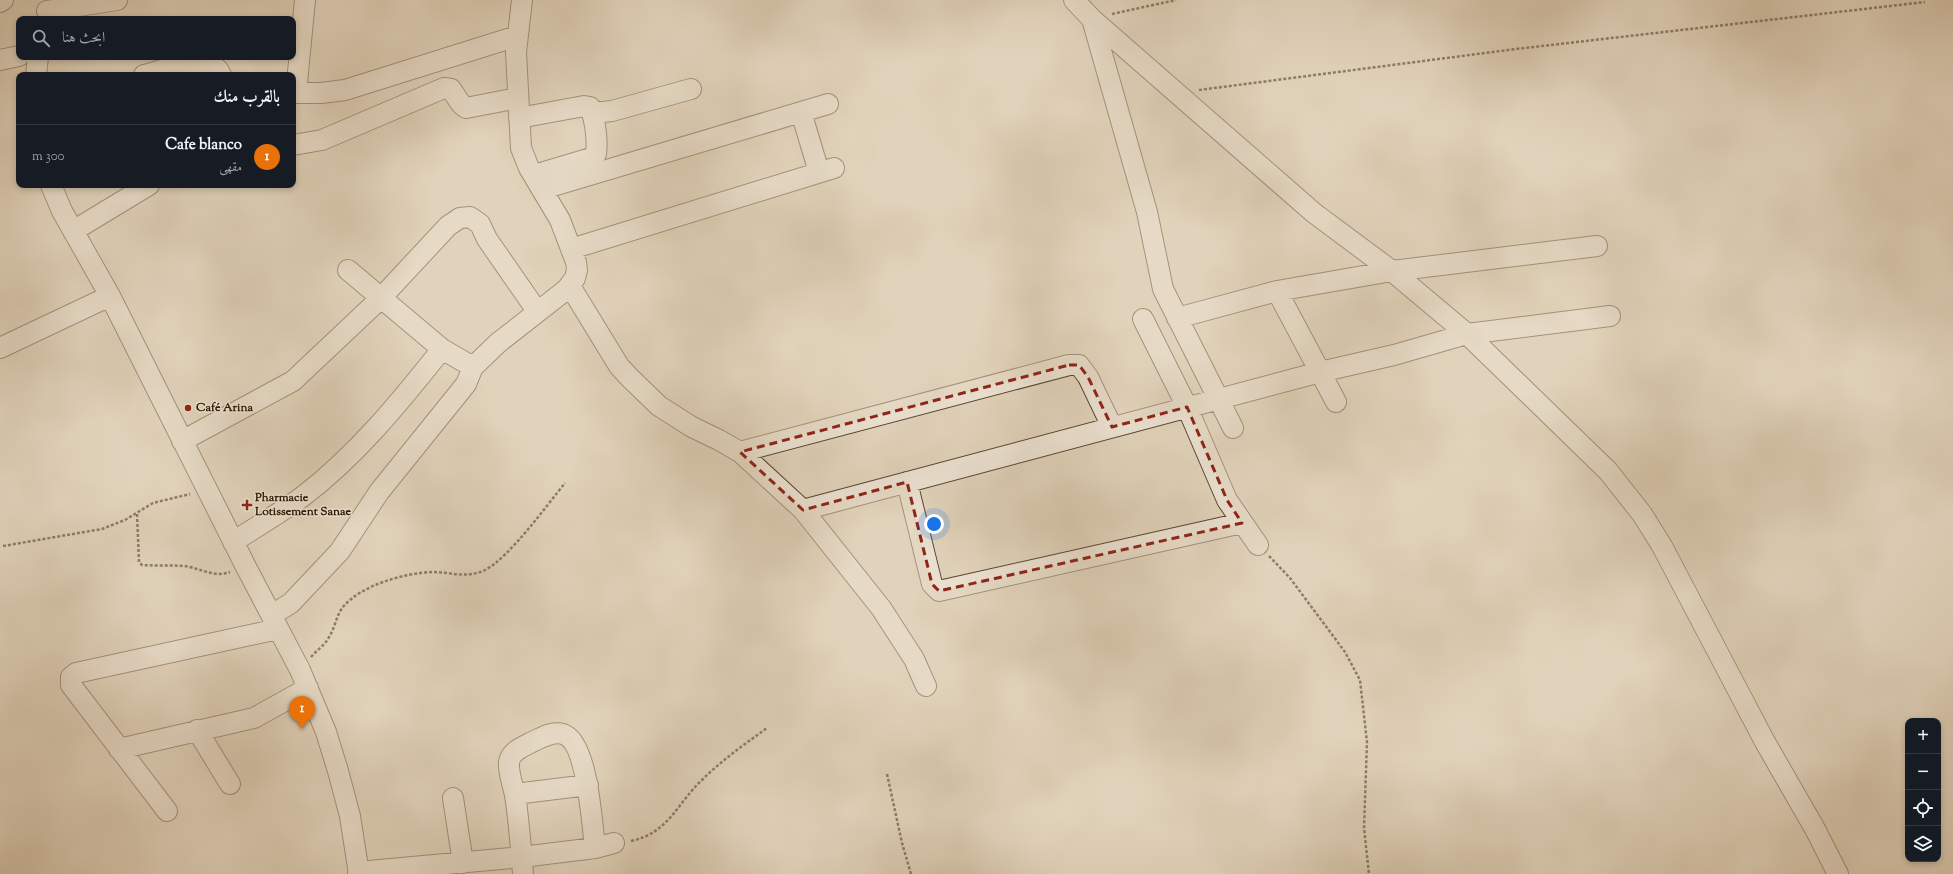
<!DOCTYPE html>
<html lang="ar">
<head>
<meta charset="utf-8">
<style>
  :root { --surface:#171b24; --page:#20242c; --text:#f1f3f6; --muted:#9ea1a6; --line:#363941; --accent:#ea580c }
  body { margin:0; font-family:"Sorts Mill Goudy",Amiri,serif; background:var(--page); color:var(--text); direction:rtl }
  .controls { position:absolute; right:12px; bottom:12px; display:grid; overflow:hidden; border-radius:8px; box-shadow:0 2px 6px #0003 }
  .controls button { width:36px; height:36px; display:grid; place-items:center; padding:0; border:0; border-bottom:1px solid var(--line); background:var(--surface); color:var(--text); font:20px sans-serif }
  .you { position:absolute; left:934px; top:524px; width:14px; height:14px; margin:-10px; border:3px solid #fff; border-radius:50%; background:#1a73e8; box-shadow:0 0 0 6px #1a73e833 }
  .badge { display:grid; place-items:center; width:26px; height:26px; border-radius:50%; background:var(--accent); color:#fff; font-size:13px; font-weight:700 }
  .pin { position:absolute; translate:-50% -33px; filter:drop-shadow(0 1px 2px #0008) }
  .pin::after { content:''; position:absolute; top:21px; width:14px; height:12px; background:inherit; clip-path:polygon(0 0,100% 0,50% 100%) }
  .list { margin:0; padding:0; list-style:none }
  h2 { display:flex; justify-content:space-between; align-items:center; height:52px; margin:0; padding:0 16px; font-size:17px }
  h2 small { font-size:13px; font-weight:400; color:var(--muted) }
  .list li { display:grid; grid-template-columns:26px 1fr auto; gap:12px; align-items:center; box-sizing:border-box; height:64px; padding:0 16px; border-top:1px solid var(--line) }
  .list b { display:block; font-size:15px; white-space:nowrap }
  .list p { margin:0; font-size:13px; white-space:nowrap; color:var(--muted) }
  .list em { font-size:13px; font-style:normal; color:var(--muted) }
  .icon { flex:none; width:22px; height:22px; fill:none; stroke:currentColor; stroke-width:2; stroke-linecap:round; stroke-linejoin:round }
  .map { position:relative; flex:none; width:1953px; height:874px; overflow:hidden; direction:ltr }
  .search { position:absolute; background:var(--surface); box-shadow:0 2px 6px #0003; left:16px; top:16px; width:280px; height:44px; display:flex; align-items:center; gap:10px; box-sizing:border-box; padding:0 14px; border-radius:8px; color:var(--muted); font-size:15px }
  .panel { position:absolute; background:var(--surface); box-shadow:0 2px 6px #0003; left:16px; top:72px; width:280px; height:116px; border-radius:8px; direction:rtl }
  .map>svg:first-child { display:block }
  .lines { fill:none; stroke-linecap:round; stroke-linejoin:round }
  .minor-casing { stroke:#57452f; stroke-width:22 }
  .path { stroke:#291600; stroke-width:2.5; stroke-dasharray:3 2; stroke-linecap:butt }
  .minor { stroke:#ece2d3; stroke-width:20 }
  .marked { fill:none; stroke:#8f2418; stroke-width:3; stroke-dasharray:8 5; stroke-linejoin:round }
  .poi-dot { fill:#8f2418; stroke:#ece2d3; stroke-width:1.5 }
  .labels { text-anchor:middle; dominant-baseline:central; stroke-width:3; stroke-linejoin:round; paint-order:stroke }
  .poi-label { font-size:12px; font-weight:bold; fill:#291600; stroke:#ece2d3; text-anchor:start }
</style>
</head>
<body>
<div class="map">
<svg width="1953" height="874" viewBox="0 0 1953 874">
  <rect width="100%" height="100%" fill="#e1d3bb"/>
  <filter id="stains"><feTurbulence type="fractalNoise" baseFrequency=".005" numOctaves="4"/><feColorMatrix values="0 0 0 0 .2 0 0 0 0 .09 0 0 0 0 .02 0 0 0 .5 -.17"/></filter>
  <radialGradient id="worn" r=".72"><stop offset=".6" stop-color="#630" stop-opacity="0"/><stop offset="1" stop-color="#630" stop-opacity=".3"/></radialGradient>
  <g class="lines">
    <g class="minor-casing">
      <path id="minor" d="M1074,0L1092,19L1314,213L1392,271L1467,334L1608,471L1642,514L1662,546L1765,742L1815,829L1838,874
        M0,2L3,0
        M47,11L117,0
        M1092,19L1147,212L1163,289L1233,428
        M0,60L19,56
        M36,75L38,57
        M144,75C162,71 212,51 221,75
        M293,93H321L345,90L517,36
        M296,93L305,0
        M801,112L819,172
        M593,113L612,111L691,89
        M519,118L584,106L590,107C595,120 598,140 596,154L591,158L534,175
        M293,145L322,140L444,88L451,89L461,104L466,108L518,98
        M51,185L62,211L110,296L245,565L300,670L326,732L338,771L350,816L359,874
        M543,189L828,104
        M73,231L149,185
        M571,249L834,168
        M348,270L442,349L473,367L498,343L567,289L575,278L577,270L576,262L560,220L529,168L521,148L516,52L522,0
        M570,286L619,366L629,377L659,406L692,427L719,440L740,452L803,510L881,608L914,659L926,686
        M1277,291L1336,402
        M1177,318L1277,291L1392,271L1597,246
        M1143,319L1187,407L1227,500L1258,545
        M0,348L110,296
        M182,441L293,381L381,298L448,226L460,218L470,217L480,224L487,239L537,311
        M740,452L1069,365H1079L1088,377L1112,427
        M907,482L932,584L939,591L1242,523
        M803,510L1320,372L1394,355L1467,334L1610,316
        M233,542C256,527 280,513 302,497C356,456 400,402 442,349
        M272,615L291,603L340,551L379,492L466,384L473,367
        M197,730L230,784
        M119,749L254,718L308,688
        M515,794L588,785
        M453,798L463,863
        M167,811L71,685V677L76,673L278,629
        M358,872L522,857L595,848
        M523,874C521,848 519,821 515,795C513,785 508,773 509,762C511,750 525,746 534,741C543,737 553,731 563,734C588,742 592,825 595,848L614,843"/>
    </g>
    <path class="path" d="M1112,14L1176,0
      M1199,90L1516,49L1925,2
      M137,514L139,562L142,565C156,566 170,565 184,566C200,568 214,578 230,572
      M3,546L102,529L125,520L153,503L190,494
      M1269,556L1290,578L1345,652L1360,680L1367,742L1364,828L1369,874
      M311,657C317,650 325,645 329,637C335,628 336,616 343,607C361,585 405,573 432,572C451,572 467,579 485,570C509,558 547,505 565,483
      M887,774L902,843L911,874
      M631,841C669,833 677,803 703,779C722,760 745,744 767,728"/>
    <use href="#minor" class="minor"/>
  </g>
  <path d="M0 0H1953V874H0ZM1069,365H1079L1088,377L1112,427L1187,407L1227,500L1242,523L939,591L932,584L907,482L803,510L740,452Z" fill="#e1d3bb" fill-opacity=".55" fill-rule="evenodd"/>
  <path class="marked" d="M1069,365H1079L1088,377L1112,427L1187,407L1227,500L1242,523L939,591L932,584L907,482L803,510L740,452Z"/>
  <g class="poi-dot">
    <circle cx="188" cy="408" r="4"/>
    <path d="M245 499h4v4h4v4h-4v4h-4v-4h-4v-4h4z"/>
  </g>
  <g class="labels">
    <g class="poi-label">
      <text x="196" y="408">Café Arina</text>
      <text x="255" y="498">Pharmacie<tspan x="255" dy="14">Lotissement Sanae</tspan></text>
    </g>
  </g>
  <rect width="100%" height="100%" filter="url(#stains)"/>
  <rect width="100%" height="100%" fill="url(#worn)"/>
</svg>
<div class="controls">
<button>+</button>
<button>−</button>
<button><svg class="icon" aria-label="locate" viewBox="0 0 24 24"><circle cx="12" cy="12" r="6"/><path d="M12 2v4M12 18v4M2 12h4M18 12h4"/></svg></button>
<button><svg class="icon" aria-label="layers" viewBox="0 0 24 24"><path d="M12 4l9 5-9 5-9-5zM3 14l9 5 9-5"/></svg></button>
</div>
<div class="you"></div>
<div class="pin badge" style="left:302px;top:729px;background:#e8710a">1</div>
<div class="search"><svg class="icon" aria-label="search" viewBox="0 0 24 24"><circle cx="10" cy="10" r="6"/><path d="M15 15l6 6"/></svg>ابحث هنا</div>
<section class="panel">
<h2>بالقرب منك<small></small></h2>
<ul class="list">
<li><span class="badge" style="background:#e8710a">1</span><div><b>Cafe blanco</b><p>مقهى</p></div><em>300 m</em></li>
</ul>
</section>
</div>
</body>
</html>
